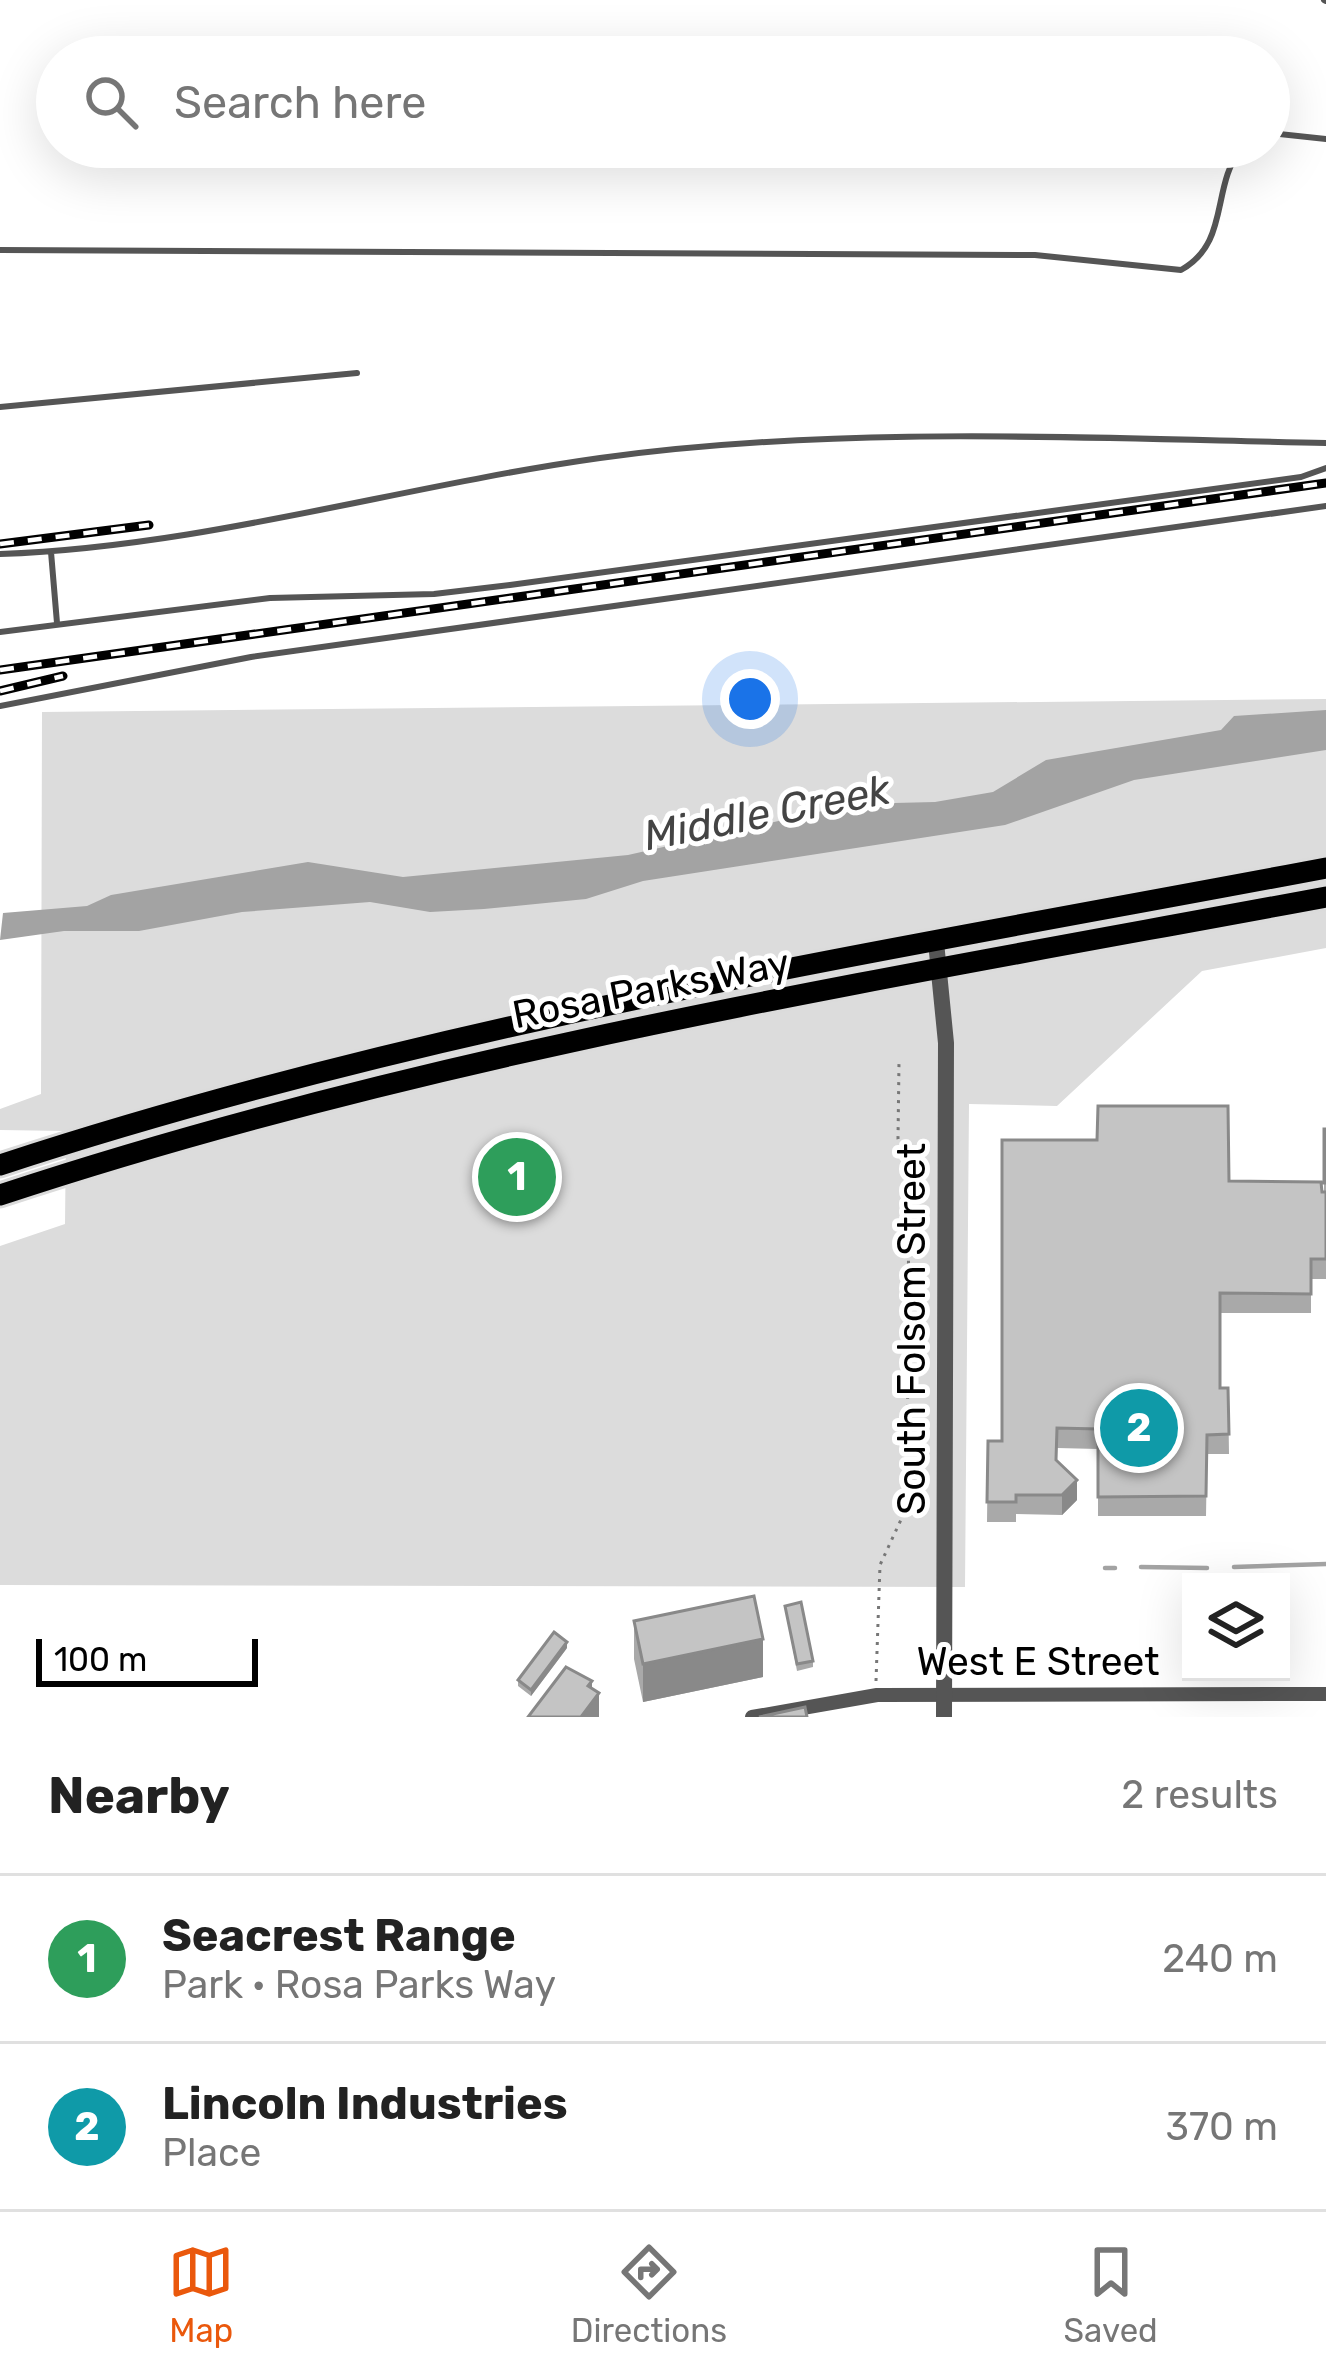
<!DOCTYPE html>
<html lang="en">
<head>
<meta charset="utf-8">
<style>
  :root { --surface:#fff; --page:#f2f2f2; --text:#222; --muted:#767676; --line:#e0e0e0; --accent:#ea580c }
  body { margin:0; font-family:Rubik,sans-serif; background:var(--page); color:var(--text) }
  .controls { position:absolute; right:36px; bottom:36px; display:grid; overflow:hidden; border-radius:0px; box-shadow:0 12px 48px #0002 }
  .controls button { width:108px; height:108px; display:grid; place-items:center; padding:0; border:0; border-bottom:3px solid var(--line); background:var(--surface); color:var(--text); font:60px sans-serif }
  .scale { position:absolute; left:36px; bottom:30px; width:222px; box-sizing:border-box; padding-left:12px; border:6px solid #000; border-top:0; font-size:33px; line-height:42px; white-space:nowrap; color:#000; -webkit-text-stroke:9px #fff; paint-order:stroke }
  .you { position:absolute; left:750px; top:699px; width:42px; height:42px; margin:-30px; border:9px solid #fff; border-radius:50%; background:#1a73e8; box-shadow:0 0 0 18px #1a73e833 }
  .badge { display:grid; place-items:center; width:78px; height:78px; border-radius:50%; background:var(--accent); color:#fff; font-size:39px; font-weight:700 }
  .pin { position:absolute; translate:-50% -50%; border:6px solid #fff; box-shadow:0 3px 12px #0006 }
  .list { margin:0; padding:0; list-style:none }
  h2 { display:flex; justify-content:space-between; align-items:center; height:156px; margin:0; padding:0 48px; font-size:51px }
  h2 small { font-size:39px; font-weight:400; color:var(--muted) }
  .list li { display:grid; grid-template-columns:78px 1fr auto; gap:36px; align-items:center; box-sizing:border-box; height:168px; padding:0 48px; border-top:3px solid var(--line) }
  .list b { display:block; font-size:45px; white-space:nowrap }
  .list p { margin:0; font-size:39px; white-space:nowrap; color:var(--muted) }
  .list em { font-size:39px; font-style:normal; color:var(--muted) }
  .icon { flex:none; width:66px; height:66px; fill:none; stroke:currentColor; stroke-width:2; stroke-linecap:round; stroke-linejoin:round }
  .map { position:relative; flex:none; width:1326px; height:1717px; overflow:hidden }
  .search { position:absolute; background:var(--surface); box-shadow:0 12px 48px #0002; left:36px; right:36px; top:36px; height:132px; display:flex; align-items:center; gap:30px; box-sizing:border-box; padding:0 42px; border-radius:66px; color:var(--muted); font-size:45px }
  .sheet { height:492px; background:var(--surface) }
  nav { display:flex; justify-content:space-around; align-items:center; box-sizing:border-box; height:168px; border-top:3px solid var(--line); background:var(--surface); font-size:33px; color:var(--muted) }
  nav a { display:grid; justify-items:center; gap:6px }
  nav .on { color:var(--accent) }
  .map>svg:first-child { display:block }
  .green { fill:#dcdcdc }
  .water { fill:#a3a3a3 }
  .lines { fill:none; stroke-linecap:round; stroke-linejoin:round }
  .stream { stroke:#a3a3a3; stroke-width:4.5 }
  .trunk-casing { stroke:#dbdbdb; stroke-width:27 }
  .path { stroke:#777; stroke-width:3; stroke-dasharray:3 6; stroke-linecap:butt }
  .service { stroke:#555; stroke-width:6 }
  .minor { stroke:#555; stroke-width:14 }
  .tertiary { stroke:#555; stroke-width:16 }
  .trunk { stroke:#000; stroke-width:21 }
  .rail-casing { stroke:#000; stroke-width:9 }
  .rail { stroke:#fff; stroke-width:4.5; stroke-dasharray:14; stroke-linecap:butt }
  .wall { fill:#a9a9a9 }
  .shaded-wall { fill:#898989 }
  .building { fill:#c4c4c4; stroke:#898989; stroke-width:3 }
  .labels { text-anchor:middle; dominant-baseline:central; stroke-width:10; stroke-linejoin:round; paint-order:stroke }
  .street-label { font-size:39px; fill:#000; stroke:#fff }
  .water-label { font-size:42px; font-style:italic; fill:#444; stroke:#fff }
</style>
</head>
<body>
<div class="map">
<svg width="1326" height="1717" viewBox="0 0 1326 1717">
  <rect width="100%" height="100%" fill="#fff"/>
  <path class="green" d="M1326,699V948L1202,971L1057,1106L969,1104L965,1587L0,1585V1246L65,1224L66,1131L0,1130V1109L41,1094L42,712Z"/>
  <path class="water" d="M1326,710V750L1134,780L1005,825L643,881L586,899L484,909L430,912L370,902L242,912L139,931H64L0,940L3,913L87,906L111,895L308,862L403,877L628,855L853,804L935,802L993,792L1046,760L1221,730L1234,716Z"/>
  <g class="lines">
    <path class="stream" d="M1141,1567L1207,1568
      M1234,1567L1326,1564
      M1105,1568H1115"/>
    <g class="trunk-casing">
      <path id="trunk" d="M0,1165C432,1023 881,952 1326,868
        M0,1195C432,1052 880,980 1326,897"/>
    </g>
    <path class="path" d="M876,1681L880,1565L905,1511L907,1491L909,1180L898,1139L899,1062"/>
    <path class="service" d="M1324,0L1326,1
      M1269,133L1326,139
      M0,250L1035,255L1181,270C1231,242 1210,187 1242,147
      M0,407L357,373
      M51,552L57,623
      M0,554C202,547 400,486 600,458C839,425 1085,438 1326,443
      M0,632L270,598L434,594L510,585L1301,477L1326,468
      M0,706L251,657L1326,506"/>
    <path class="minor" d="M752,1717L877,1695L1326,1694"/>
    <path class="tertiary" d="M936,942L946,1043L944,1717"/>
    <use href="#trunk" class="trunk"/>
    <g class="rail-casing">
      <path id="rail" d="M0,544L149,525
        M0,670L1326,483
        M0,691L63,676"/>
    </g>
    <use href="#rail" class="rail"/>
  </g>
  <path class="wall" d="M1324,1129H1326V1279H1311V1313H1220V1388H1228L1229,1454H1207L1206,1516H1098V1449L1057,1448V1461L1077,1500L1062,1515L1016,1514V1522H987L988,1441H1002L1229,1181L1324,1192Z
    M785,1606L813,1661V1667L797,1671Z
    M634,1621L763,1677L643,1702L634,1659Z
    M567,1648L531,1696L518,1686V1680Z"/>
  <path class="shaded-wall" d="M1077,1480V1500L1062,1515V1495Z
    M763,1639V1677L643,1702V1664Z
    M567,1642V1648L531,1696V1690Z
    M592,1681V1703L599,1693V1717H581L588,1686Z"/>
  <path class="building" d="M1098,1106H1228L1229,1181L1321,1182L1322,1192H1326V1259H1311V1294L1220,1293V1388H1228L1229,1434L1207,1435L1206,1496L1098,1497V1429L1057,1428L1056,1460L1077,1480L1062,1495H1016V1502H987L988,1441H1002V1140H1097Z
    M1324,1129H1326V1183H1324Z
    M754,1596L763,1639L643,1664L634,1621Z
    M801,1602L813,1661L797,1664L785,1606Z
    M554,1632L567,1642L531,1690L518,1680Z
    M566,1667L592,1681L588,1686L599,1693L581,1717H528Z
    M805,1707L807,1717H759Z"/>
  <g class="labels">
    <g class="street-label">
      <text transform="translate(651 989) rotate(-11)">Rosa Parks Way</text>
      <text transform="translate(912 1329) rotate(-90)">South Folsom Street</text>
      <text x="1038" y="1662">West E Street</text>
    </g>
    <g class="water-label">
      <text transform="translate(767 813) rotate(-11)">Middle Creek</text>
    </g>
  </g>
</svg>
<div class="controls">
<button><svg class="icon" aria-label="layers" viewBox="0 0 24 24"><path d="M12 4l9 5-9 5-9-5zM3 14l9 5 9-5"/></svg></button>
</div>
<div class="scale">100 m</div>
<div class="you"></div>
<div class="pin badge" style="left:517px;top:1177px;background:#2e9e5b">1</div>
<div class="pin badge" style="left:1139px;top:1428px;background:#0f9aa8">2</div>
<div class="search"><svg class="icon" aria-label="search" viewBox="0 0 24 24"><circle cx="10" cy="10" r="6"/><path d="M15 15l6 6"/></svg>Search here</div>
</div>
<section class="sheet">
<h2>Nearby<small>2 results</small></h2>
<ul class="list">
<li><span class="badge" style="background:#2e9e5b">1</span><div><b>Seacrest Range</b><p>Park · Rosa Parks Way</p></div><em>240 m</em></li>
<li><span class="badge" style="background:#0f9aa8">2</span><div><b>Lincoln Industries</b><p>Place</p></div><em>370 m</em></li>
</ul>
</section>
<nav>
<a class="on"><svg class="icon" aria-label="map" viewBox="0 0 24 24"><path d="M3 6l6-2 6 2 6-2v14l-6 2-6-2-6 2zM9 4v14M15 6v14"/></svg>Map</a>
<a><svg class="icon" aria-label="directions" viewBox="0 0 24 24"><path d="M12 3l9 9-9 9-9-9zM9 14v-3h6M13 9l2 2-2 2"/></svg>Directions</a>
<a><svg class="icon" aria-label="saved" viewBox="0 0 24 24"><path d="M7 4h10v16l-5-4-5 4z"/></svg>Saved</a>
</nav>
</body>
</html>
